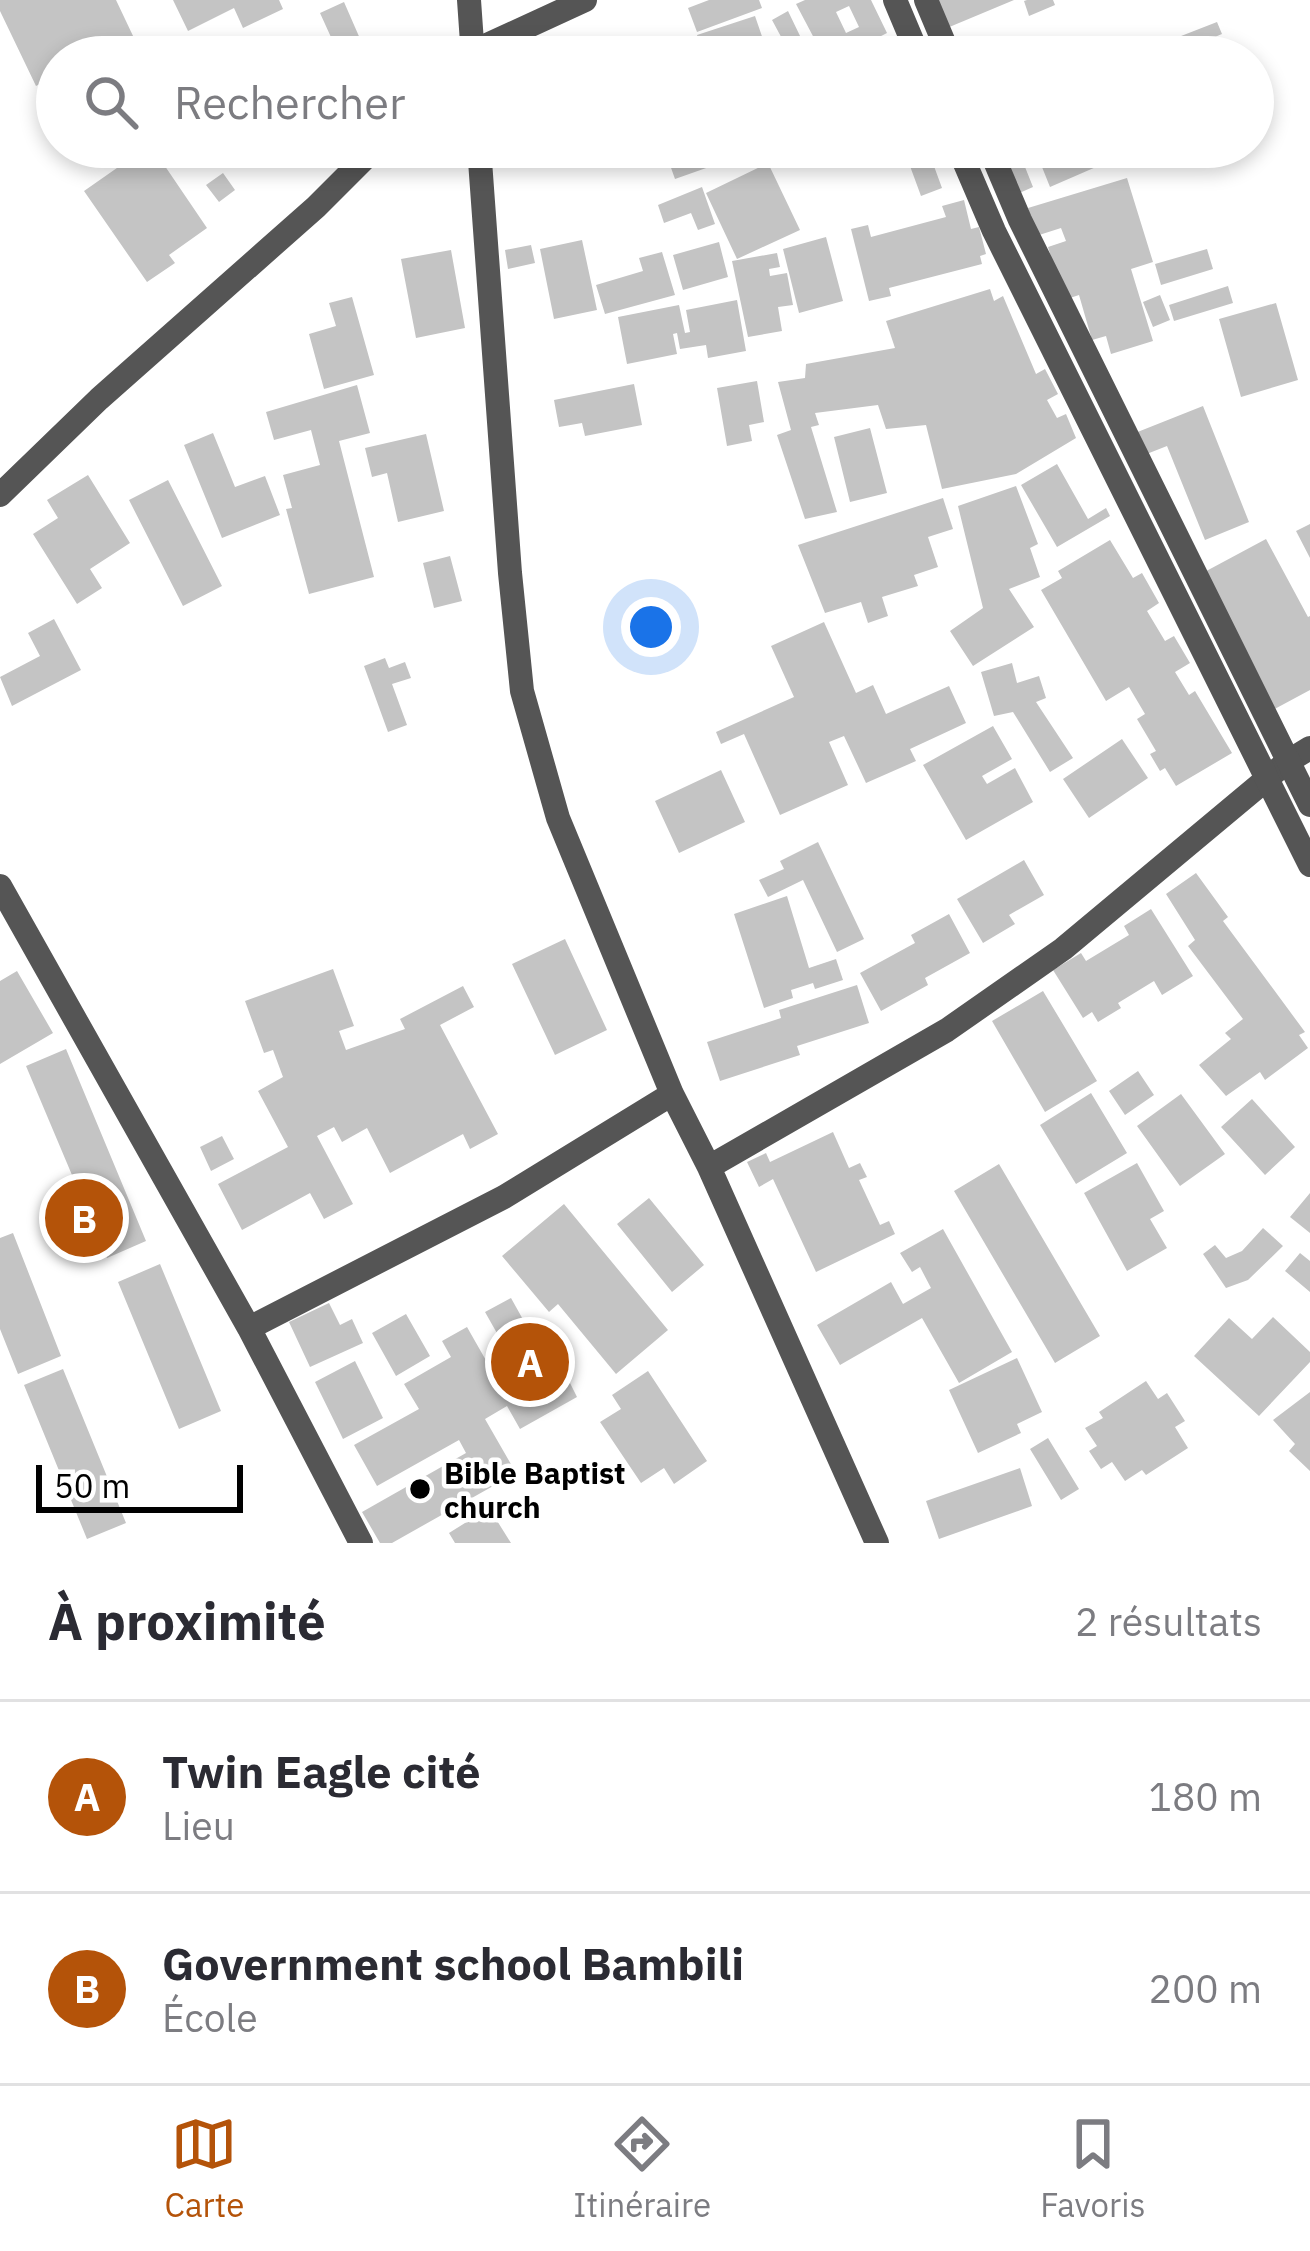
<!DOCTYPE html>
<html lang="fr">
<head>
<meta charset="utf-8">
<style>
  :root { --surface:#fff; --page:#f7f7f7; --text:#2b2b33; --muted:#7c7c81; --line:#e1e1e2; --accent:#b45309 }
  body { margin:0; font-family:"IBM Plex Sans",sans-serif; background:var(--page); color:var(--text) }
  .scale { position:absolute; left:36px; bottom:30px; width:207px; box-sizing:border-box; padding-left:12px; border:6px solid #000; border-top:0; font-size:33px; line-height:42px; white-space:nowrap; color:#000; -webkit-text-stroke:9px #fff; paint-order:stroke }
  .you { position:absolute; left:651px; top:627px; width:42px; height:42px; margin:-30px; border:9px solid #fff; border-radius:50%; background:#1a73e8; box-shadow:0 0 0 18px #1a73e833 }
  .badge { display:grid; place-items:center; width:78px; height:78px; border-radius:50%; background:var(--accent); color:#fff; font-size:39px; font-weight:700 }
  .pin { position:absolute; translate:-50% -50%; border:6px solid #fff; box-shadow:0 3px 12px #0006 }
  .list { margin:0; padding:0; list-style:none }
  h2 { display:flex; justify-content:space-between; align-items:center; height:156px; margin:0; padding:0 48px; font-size:51px }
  h2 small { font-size:39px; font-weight:400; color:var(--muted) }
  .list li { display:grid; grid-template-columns:78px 1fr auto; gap:36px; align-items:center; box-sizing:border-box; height:192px; padding:0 48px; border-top:3px solid var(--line) }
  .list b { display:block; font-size:45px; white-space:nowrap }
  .list p { margin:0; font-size:39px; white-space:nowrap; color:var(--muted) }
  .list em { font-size:39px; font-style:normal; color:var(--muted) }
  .icon { flex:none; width:66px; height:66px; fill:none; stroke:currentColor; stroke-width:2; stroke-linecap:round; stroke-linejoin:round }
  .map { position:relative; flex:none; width:1310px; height:1543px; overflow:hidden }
  .search { position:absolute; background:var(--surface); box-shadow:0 6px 18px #0003; left:36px; right:36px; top:36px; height:132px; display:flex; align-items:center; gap:30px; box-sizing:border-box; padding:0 42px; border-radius:66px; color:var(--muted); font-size:45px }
  .sheet { height:540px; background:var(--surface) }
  nav { display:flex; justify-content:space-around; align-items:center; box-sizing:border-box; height:168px; border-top:3px solid var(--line); background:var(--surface); font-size:33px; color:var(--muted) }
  nav a { display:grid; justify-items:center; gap:6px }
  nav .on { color:var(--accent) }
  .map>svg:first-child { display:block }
  .building { fill:#c4c4c4; fill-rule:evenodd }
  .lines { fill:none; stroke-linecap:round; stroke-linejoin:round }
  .minor { stroke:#555; stroke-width:24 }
  .tertiary { stroke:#555; stroke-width:24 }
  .poi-dot { fill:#000; stroke:#fff; stroke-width:4.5 }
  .labels { text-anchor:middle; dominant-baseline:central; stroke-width:9; stroke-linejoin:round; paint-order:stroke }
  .poi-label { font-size:30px; font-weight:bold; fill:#000; stroke:#fff; text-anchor:start }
</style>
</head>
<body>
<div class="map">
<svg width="1310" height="1543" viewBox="0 0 1310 1543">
  <rect width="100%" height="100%" fill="#fff"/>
  <path class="building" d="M0,0H116L134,38L94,57H57V75L36,86L0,11Z
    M173,0H279L283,9L243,28L234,8L188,31Z
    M709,0H759L762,8L697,32L688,8Z
    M805,0H871L887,33L840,57H824L796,4ZM849,6L859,27L846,33L836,12Z
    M935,0H1014L947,28Z
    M1027,0H1053L1055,5L1029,16L1024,1Z
    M344,2L368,57H340L320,13Z
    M788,11L801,38L786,46L772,20Z
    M755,16L769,57H704L697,35Z
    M1217,22L1222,34L1196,45L1201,57H1163L1158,45Z
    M82,147H114L117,153L90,165Z
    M147,147H152L207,228L169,255L175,263L147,282L84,191Z
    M569,147H637V149L573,164Z
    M675,147H722L726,161L675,179L665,151Z
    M730,147H758L760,156L736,164Z
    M903,147H927L942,188L921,196Z
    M996,147H1017L1033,187L1015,195Z
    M1034,147H1142L1050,187Z
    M768,163L800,230L737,259L706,193Z
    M223,173L235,190L219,202L206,185Z
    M1127,178L1153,262L1131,269L1153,341L1111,354L1106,336L1092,340L1079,295L1064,300L1048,247L1066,241L1061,228L1036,236L1028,208Z
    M702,187L715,224L698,230L691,213L664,223L658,205Z
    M964,200L971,229L979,227L986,254L980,256L982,264L889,288L891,296L869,301L851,229L868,225L871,237L946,217L942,206Z
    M826,237L843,301L799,313L783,249Z
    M582,240L597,310L554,319L540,249Z
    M719,242L728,277L683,290L673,255Z
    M531,245L535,263L508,269L505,250Z
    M1207,249L1213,269L1161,285L1155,264Z
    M451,250L465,328L416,338L401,259Z
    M662,252L675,295L605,314L596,285L643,271L639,258Z
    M777,253L780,267L769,269L770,276L787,273L793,305L778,307L782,331L748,337L732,261Z
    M1228,286L1233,303L1174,321L1169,305Z
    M990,289L994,301L1003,296L1036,374L1045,369L1058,394L1047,400L1057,418L1066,414L1076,438L1016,474L942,489L926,425L886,429L878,405L815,413L819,425L811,427L837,512L805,519L777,435L791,430L778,382L805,378L806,364L895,348L886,321Z
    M1160,295L1170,320L1153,327L1143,302Z
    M352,297L374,375L324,389L309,334L336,326L329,303Z
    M737,300L746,351L708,358L706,345L680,349L677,333L673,334L677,354L627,364L618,317L679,305L685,333L690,332L686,310Z
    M1276,303L1298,380L1241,397L1219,319Z
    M757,381L764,422L749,425L752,441L727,446L717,388Z
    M634,384L642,425L585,436L582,423L559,427L554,400Z
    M357,385L370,433L339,441L374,577L309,594L286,509L292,508L283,475L320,465L311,430L274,440L266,412Z
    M1203,406L1249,522L1205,540L1167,446L1139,457L1130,435Z
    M870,428L887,493L850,502L834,437Z
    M213,433L235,487L265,476L280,515L222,538L184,445Z
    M426,434L444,511L398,522L387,473L372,477L365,448Z
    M1057,464L1088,519L1106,508L1110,516L1057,547L1021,485Z
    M88,475L130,543L90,569L102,588L77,604L33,534L58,518L47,500Z
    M168,480L222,586L183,606L129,500Z
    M1016,486L1038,544L1030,548L1040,577L1009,589L1034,627L973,666L950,631L983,608L958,506Z
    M943,498L953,529L928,537L938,567L914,575L918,586L882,597L888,616L868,623L861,602L825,613L798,545Z
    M1310,524V558L1296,531Z
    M1266,539L1308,617L1310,616V690L1269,712L1197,576Z
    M1110,540L1133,578L1142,573L1159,603L1147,611L1165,641L1174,636L1190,663L1175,672L1189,695L1195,691L1232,753L1176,786L1165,768L1160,771L1150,754L1156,751L1137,719L1145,714L1129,687L1106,701L1041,590L1062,578L1058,571Z
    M450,556L462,601L434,608L423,563Z
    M54,619L81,670L12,706L0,677L40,656L28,633Z
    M824,622L856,693L873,685L886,714L949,686L966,723L910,749L916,761L866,783L844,736L829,742L848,785L780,815L744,734L721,744L716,732L794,697L771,646Z
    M385,658L389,668L405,662L411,678L392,684L407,725L388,732L364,666Z
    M1012,663L1017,683L1039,676L1046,698L1036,702L1073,758L1050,772L1013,712L994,716L981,672Z
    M993,726L1012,759L982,776L987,784L1015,768L1033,802L966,840L923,765Z
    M1122,739L1148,778L1089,818L1063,779Z
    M721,770L745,822L679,853L655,801Z
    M818,842L864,939L837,952L803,880L768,897L759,880L784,869L780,861Z
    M1024,860L1044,895L1009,915L1015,924L983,943L957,899Z
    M1196,873L1228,917L1223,921L1305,1032L1299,1035L1308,1048L1265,1080L1260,1072L1226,1096L1199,1065L1231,1039L1225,1033L1243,1019L1188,946L1195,940L1166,894Z
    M787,896L809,968L836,959L843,980L815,989L813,983L791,990L793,998L764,1008L734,914Z
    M1151,909L1193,976L1162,995L1154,981L1118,1003L1121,1008L1098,1022L1092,1012L1083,1018L1053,970L1081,953L1086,961L1129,935L1124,926Z
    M949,914L970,953L925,978L928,985L881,1011L860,973L915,943L911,935Z
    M565,939L607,1030L555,1055L512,964Z
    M333,969L354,1026L339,1031L346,1050L405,1029L400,1019L463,986L474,1007L440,1025L498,1134L470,1149L463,1134L390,1173L367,1128L342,1142L334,1127L317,1136L353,1204L324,1219L310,1193L242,1230L218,1184L288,1147L258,1091L283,1077L273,1050L264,1053L245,1001Z
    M17,971L53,1033L0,1064V981Z
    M857,985L869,1023L797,1046L800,1055L720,1081L707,1042L781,1018L779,1010Z
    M1043,991L1097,1081L1045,1112L992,1021Z
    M66,1049L146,1241L107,1258L26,1066Z
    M1138,1071L1154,1095L1125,1115L1109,1091Z
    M1091,1093L1127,1153L1076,1184L1040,1125Z
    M1181,1094L1225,1154L1180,1186L1137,1126Z
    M1252,1099L1295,1147L1265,1175L1221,1127Z
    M833,1132L849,1168L860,1163L867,1177L859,1180L880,1225L889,1221L895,1234L816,1272L773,1179L759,1187L747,1162L766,1153L770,1162Z
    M222,1136L234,1159L211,1171L200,1147Z
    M1137,1163L1164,1211L1150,1219L1167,1248L1127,1271L1084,1193Z
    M999,1164L1100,1336L1055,1363L954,1191Z
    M1310,1193V1233L1290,1217Z
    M649,1198L704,1265L672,1292L617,1224Z
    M564,1204L668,1330L616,1374L558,1304L549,1312L502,1256Z
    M1263,1228L1283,1246L1248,1280L1226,1288L1203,1254L1215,1245L1226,1258L1242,1251Z
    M943,1229L1012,1352L959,1383L922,1318L840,1365L817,1325L891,1282L903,1304L931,1288L920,1267L912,1272L900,1253Z
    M13,1233L61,1356L18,1374L0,1329V1238Z
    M1300,1253L1310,1261V1292L1285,1271Z
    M160,1264L221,1411L179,1429L118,1282Z
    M511,1298L559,1384L568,1379L577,1397L520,1429L507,1406L485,1419L516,1473L392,1543H380L362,1512L466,1453L459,1440L377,1486L354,1445L419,1409L404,1384L451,1357L442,1341L467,1327L496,1378L516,1367L485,1312Z
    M329,1303L340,1325L352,1319L363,1343L310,1367L289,1322Z
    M406,1314L430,1356L396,1376L372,1333Z
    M1273,1317L1310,1352V1362L1259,1416L1194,1356L1229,1318L1252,1339Z
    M1017,1358L1042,1412L1017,1424L1021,1433L978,1453L949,1390Z
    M355,1361L383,1418L343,1439L315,1382Z
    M63,1369L126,1523L87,1539L24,1385Z
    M648,1371L707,1461L674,1484L664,1468L641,1483L600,1422L621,1409L612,1395Z
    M1146,1381L1158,1399L1167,1393L1185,1421L1175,1427L1188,1448L1146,1475L1142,1470L1125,1481L1112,1462L1101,1469L1089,1451L1097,1446L1085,1428L1103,1418L1099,1412Z
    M1310,1392V1471L1289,1451L1295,1444L1273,1420Z
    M1048,1438L1079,1489L1061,1500L1030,1449Z
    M1020,1468L1032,1506L939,1539L926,1501Z
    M489,1508L511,1543H455L449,1533Z"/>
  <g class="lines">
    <path class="minor" d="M469,0L473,57
      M468,57L472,52L585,0
      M479,147L510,573L522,691L558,818L672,1094L709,1167L877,1543
      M0,495L99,399L316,207L376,147
      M0,886L249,1328L361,1543
      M709,1167L947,1030L1063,949L1287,762L1310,748
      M249,1328L504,1197L672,1094"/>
    <path class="tertiary" d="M895,0L919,57
      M926,0L950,57
      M958,147L994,231L1310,865
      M989,147L1020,220L1310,805"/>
  </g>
  <circle class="poi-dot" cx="420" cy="1489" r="12"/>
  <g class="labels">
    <g class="poi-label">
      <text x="444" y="1472">Bible Baptist<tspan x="444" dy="34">church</tspan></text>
    </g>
  </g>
</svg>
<div class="scale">50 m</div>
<div class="you"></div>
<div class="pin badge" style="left:530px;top:1362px">A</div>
<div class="pin badge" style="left:84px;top:1218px">B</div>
<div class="search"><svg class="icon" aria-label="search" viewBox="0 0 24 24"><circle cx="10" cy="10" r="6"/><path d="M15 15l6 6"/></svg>Rechercher</div>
</div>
<section class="sheet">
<h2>À proximité<small>2 résultats</small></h2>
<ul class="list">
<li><span class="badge">A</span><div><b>Twin Eagle cité</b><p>Lieu</p></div><em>180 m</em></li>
<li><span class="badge">B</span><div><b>Government school Bambili</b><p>École</p></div><em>200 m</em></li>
</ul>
</section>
<nav>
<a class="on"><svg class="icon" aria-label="map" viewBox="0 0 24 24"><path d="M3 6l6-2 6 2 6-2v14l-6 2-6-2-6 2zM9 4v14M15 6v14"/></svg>Carte</a>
<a><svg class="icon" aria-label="directions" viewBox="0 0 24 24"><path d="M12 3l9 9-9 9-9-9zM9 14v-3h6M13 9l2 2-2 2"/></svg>Itinéraire</a>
<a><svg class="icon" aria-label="saved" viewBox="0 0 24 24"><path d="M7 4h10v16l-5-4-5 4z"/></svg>Favoris</a>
</nav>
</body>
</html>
